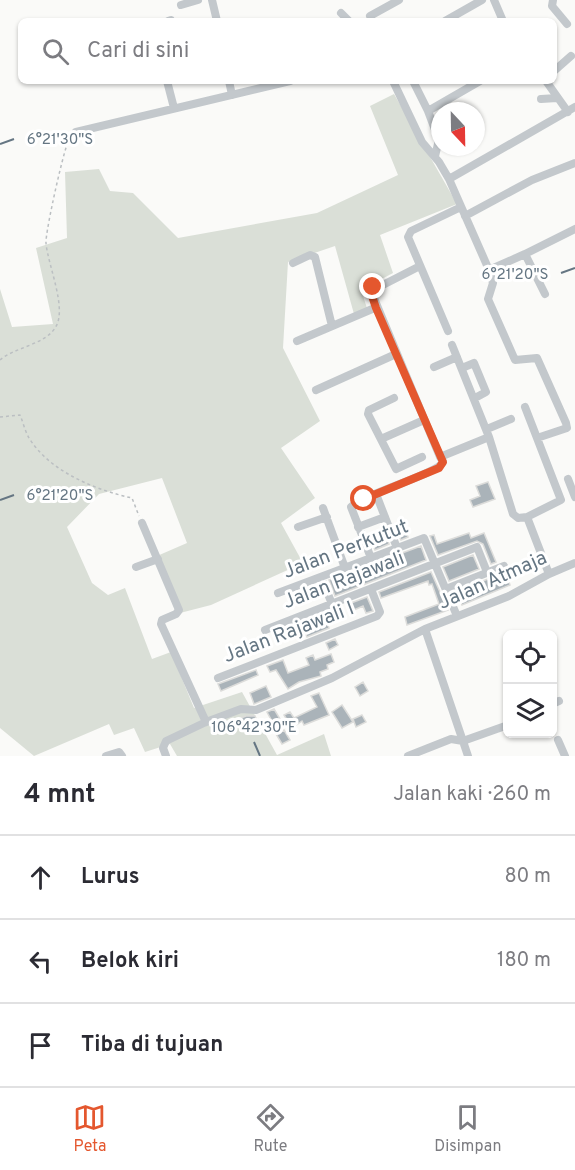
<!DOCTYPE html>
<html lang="id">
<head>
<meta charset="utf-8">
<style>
  :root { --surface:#fff; --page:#f7f7f7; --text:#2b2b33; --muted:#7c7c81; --line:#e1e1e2; --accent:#e4572e }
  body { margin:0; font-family:Overpass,sans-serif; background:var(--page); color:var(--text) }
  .controls { position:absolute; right:18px; bottom:18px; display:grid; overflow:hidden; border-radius:9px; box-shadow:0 2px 4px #0004 }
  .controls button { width:54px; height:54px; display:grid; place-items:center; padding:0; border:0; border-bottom:2px solid var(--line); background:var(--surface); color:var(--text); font:30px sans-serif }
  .compass { position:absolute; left:431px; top:102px; width:54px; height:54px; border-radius:50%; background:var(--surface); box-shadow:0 2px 4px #0004; rotate:158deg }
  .stop { position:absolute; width:18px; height:18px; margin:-14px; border:4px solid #e4572e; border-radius:50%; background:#fff }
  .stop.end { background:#e4572e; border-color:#fff; box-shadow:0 2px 6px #0008 }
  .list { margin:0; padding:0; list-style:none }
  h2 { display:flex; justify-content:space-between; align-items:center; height:78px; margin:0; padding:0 24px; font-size:26px }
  h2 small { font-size:20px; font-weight:400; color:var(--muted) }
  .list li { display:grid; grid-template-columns:39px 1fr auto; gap:18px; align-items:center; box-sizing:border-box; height:84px; padding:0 24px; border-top:2px solid var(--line) }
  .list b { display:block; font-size:22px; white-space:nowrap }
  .list em { font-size:20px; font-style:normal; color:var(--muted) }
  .icon { flex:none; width:33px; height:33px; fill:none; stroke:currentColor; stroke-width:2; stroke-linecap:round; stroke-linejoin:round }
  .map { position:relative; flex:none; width:575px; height:756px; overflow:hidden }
  .search { position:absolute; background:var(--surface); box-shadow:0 2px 4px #0004; left:18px; right:18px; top:18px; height:66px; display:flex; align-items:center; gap:15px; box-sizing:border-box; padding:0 21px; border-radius:9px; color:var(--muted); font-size:22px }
  .sheet { height:330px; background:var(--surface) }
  nav { display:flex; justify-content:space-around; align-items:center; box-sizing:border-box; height:84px; border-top:2px solid var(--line); background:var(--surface); font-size:16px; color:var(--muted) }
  nav a { display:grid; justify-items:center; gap:3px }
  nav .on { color:var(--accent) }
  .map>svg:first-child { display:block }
  .green { fill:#dadfd7 }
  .building { fill:#aab3b9; stroke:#dcdcda; stroke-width:1.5 }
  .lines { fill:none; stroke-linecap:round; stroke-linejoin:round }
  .path { stroke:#bbbfc2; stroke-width:1.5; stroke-dasharray:3 3; stroke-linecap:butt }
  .minor { stroke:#c3c8cc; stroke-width:8 }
  .route { stroke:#e4572e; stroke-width:8 }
  .ticks { fill:none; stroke:#657683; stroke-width:2 }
  .labels { text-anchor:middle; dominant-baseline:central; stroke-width:6; stroke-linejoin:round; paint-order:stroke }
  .street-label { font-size:20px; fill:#657683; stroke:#fff }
  .ticks-label { font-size:15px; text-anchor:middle; fill:#657683; stroke:#fff; stroke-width:6; stroke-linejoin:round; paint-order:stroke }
</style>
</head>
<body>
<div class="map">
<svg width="575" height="756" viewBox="0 0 575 756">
  <rect width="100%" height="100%" fill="#fafaf8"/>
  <path class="green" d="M394,94L457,204L380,235L393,273L361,290L367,308L354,314L335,246L288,262L283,348L320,421L281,448L315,498L281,523L303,563L211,605L180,613L157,556L187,543L162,478L99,494L67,527L92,583L108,595L125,588L152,659L171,652L194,708L242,692L277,755L324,734L331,756H177L170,744L145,752L134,728L114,735L109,724L34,756L0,728V289L12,327L53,324L36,248L67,238L65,172L99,169L110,191L133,193L178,238L317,213L398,175L370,106Z"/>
  <path class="building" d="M488,482L495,499L473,507L470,500L480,496L476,486Z
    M402,521L408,537L401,540L394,524Z
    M469,533L471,538L484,533L496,562L491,564L483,544L477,541L438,555L430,536L434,535L437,544Z
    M386,536L389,544L375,550L372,542Z
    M421,546L426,560L335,596L329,580Z
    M473,555L479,569L449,581L443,567Z
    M431,572L448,610L407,625L405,617L439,604L432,584L429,585L428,581L381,598L379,592Z
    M506,572L510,585L462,605L457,591Z
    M367,597L373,611L366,613L363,606L354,610L351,603Z
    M326,620L329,628L307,637L304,630Z
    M335,639L338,645L329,650L326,643Z
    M331,654L334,662L327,665L328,669L320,672L321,676L299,682L288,689L276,670L270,672L267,666L283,660L288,673L309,665L306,658L313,655L315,660Z
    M256,670L258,675L221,691L218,684Z
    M363,682L368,691L360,696L355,687Z
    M266,686L271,697L254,704L250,693Z
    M319,693L329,715L304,725L302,721L292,728L284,715L290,712L294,718L317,707L311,696Z
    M342,705L353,722L342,728L332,712Z
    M274,709L280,719L273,723L267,712Z
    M362,715L366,722L356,727L353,719Z
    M246,716H255L258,724L245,728L241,718Z
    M284,730L290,740L282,744L276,734Z"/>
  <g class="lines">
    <path class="path" d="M0,360C15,347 44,345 55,328C68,310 48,266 46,243C45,233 65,143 70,137
      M0,417L20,415C23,422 25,431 29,438C50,472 96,490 132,498L139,516"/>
    <path class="minor" d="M212,0L217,21
      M494,0L503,21
      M553,0L552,6L567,24
      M181,5L198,0
      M341,13L349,21
      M370,16L399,0
      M168,21L171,20
      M445,21L482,0
      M554,71L571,56
      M167,81L174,108
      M229,81L232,95
      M393,81L422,142L439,162L449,179L489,270L493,283L488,299L515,360L537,358L566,423L567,428L537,438
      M413,81L428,111L480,81
      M546,81L568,112
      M541,99L557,98
      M428,111L439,140L435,156
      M76,132L290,81
      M449,179L575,107
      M465,216L532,180L575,163
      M525,254L575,229
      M293,263L310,255L315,257L332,326
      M420,266L371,291L440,457L489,437L513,514L518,518L527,517
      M489,270L525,254L545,294
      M448,331L408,237L411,231L461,207
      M297,341L377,307
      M452,345L489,437
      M434,367L457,357
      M462,368L474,363L486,392L475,398
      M316,390L396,354
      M394,398L369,410L368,414L396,469L422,457
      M525,407L561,500L527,517L549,574
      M487,429L511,419
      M381,439L424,420
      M568,479L575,497
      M376,494L397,548
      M323,508L345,568
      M142,523L179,610L176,614L162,620L161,624L206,722
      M298,527L327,517
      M358,527L385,517
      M371,558L351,507C367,492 438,474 443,462L440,457
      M136,567L158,559
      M321,577L332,604
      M446,589L504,566
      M278,593L424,538L457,616
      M425,629L468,756
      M265,630L477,547L487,572
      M218,678L377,616L380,612L371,589
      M552,704L559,701
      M558,740L565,756
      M106,756L119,752L122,756
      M166,756L163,748L166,741L206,722L241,709L256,710L332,678L425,629L509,596L549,574L575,563
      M408,756L451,739L463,741L508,725"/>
  </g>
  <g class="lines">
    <path class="route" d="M364,499L439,468L443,462L376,308L371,293L373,287"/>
  </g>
  <path class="ticks" d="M0,144L14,139M561,273L575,268M0,500L14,495M254,742L260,756"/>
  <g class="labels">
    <g class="street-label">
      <text transform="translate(346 550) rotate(-21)">Jalan Perkutut</text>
      <text transform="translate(344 581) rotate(-21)">Jalan Rajawali</text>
      <text transform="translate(493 581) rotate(-24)">Jalan Atmaja</text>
      <text transform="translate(289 633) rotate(-21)">Jalan Rajawali I</text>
    </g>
  </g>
  <g class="ticks-label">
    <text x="60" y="144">6°21'30"S</text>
    <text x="515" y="279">6°21'20"S</text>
    <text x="60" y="500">6°21'20"S</text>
    <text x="254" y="732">106°42'30"E</text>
  </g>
</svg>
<div class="controls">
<button><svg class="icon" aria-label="locate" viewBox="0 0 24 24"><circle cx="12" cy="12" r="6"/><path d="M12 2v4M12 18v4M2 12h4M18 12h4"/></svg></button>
<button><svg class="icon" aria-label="layers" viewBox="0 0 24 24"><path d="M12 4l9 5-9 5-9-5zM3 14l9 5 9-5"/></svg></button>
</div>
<svg class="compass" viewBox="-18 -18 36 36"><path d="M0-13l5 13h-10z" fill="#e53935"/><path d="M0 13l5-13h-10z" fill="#7c7c81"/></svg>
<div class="stop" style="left:364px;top:499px"></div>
<div class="stop end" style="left:373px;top:287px"></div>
<div class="search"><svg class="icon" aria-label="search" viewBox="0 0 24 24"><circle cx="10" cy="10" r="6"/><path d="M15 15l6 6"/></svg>Cari di sini</div>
</div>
<section class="sheet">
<h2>4 mnt<small>Jalan kaki · 260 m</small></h2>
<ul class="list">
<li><svg class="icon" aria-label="ahead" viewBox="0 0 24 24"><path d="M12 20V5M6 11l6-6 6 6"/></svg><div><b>Lurus</b></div><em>80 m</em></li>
<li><svg class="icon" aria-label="left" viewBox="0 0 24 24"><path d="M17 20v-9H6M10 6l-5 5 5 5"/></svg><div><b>Belok kiri</b></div><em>180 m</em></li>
<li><svg class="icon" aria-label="arrive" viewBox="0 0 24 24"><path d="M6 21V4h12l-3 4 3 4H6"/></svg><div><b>Tiba di tujuan</b></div></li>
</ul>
</section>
<nav>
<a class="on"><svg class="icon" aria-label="map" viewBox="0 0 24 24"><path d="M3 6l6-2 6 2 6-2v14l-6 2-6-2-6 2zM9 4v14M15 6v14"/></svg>Peta</a>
<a><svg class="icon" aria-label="directions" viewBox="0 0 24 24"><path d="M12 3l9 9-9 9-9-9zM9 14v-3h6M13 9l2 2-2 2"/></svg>Rute</a>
<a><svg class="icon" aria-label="saved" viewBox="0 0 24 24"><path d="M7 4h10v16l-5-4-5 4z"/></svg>Disimpan</a>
</nav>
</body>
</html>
